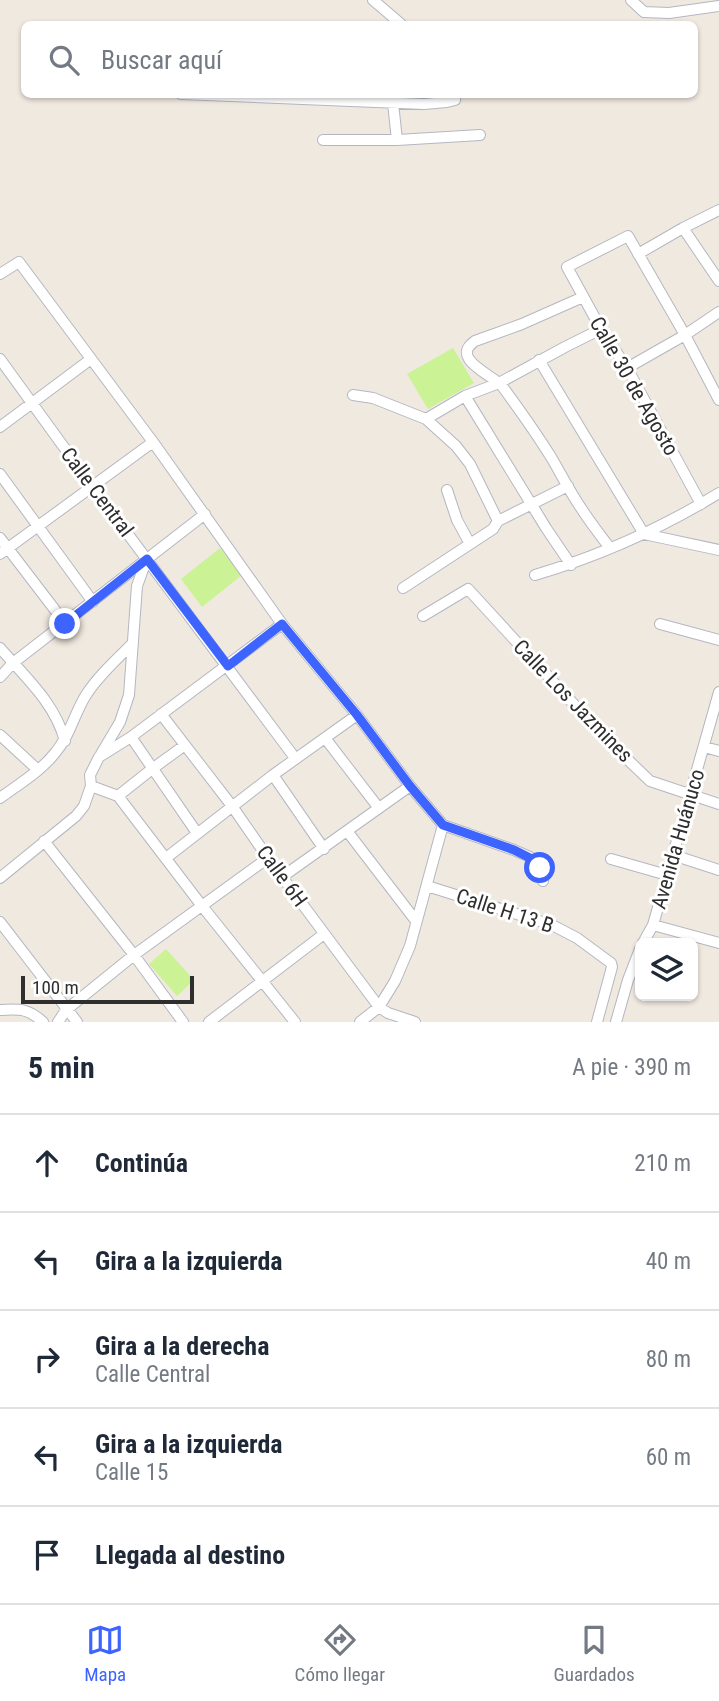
<!DOCTYPE html>
<html lang="es">
<head>
<meta charset="utf-8">
<style>
  :root { --surface:#fff; --page:#f2f2f3; --text:#1f2937; --muted:#747a83; --line:#e0e1e3; --accent:#3e64ff }
  body { margin:0; font-family:"Roboto Condensed",sans-serif; background:var(--page); color:var(--text) }
  .controls { position:absolute; right:21px; bottom:21px; display:grid; overflow:hidden; border-radius:10px; box-shadow:0 2px 5px #0004 }
  .controls button { width:63px; height:63px; display:grid; place-items:center; padding:0; border:0; border-bottom:2px solid var(--line); background:var(--surface); color:var(--text); font:35px sans-serif }
  .scale { position:absolute; left:21px; bottom:18px; width:173px; box-sizing:border-box; padding-left:7px; border:4px solid #2e2e2e; border-top:0; font-size:19px; line-height:24px; white-space:nowrap; color:#2e2e2e; -webkit-text-stroke:5px #fff; paint-order:stroke }
  .stop { position:absolute; width:21px; height:21px; margin:-16px; border:5px solid #3e64ff; border-radius:50%; background:#fff }
  .stop.end { background:#3e64ff; border-color:#fff; box-shadow:0 2px 7px #0008 }
  .list { margin:0; padding:0; list-style:none }
  h2 { display:flex; justify-content:space-between; align-items:center; height:91px; margin:0; padding:0 28px; font-size:30px }
  h2 small { font-size:23px; font-weight:400; color:var(--muted) }
  .list li { display:grid; grid-template-columns:46px 1fr auto; gap:21px; align-items:center; box-sizing:border-box; height:98px; padding:0 28px; border-top:2px solid var(--line) }
  .list b { display:block; font-size:26px; white-space:nowrap }
  .list p { margin:0; font-size:23px; white-space:nowrap; color:var(--muted) }
  .list em { font-size:23px; font-style:normal; color:var(--muted) }
  .icon { flex:none; width:38px; height:38px; fill:none; stroke:currentColor; stroke-width:2; stroke-linecap:round; stroke-linejoin:round }
  .map { position:relative; flex:none; width:719px; height:1022px; overflow:hidden }
  .search { position:absolute; background:var(--surface); box-shadow:0 2px 5px #0004; left:21px; right:21px; top:21px; height:77px; display:flex; align-items:center; gap:18px; box-sizing:border-box; padding:0 24px; border-radius:10px; color:var(--muted); font-size:26px }
  .sheet { height:581px; background:var(--surface) }
  nav { display:flex; justify-content:space-around; align-items:center; box-sizing:border-box; height:98px; border-top:2px solid var(--line); background:var(--surface); font-size:19px; color:var(--muted) }
  nav a { display:grid; justify-items:center; gap:4px }
  nav .on { color:var(--accent) }
  .map>svg:first-child { display:block }
  .pitch { fill:#cbf294 }
  .lines { fill:none; stroke-linecap:round; stroke-linejoin:round }
  .minor-casing { stroke:#b4b7c2; stroke-width:12 }
  .minor { stroke:#fff; stroke-width:10 }
  .route { stroke:#3e64ff; stroke-width:9 }
  .labels { text-anchor:middle; dominant-baseline:central; stroke-width:6; stroke-linejoin:round; paint-order:stroke }
  .street-label { font-size:21px; fill:#2e2e2e; stroke:#fff }
</style>
</head>
<body>
<div class="map">
<svg width="719" height="1022" viewBox="0 0 719 1022">
  <rect width="100%" height="100%" fill="#f0e9e0"/>
  <path class="pitch" d="M453,348L474,383L428,409L407,374Z
    M220,548L242,575L202,607L181,579Z
    M166,949L194,980L177,996L149,964Z"/>
  <g class="lines">
    <g class="minor-casing">
      <path id="minor" d="M373,0L401,24
        M631,0L644,12L669,13L719,6
        M181,94L424,104L447,102L455,100L456,94
        M393,103L397,140
        M323,140H397L480,135
        M683,228L719,281
        M638,254L683,228L719,210
        M0,274L19,262L153,442L282,624L357,715L410,786L443,825L514,850L530,857L536,861L543,881
        M583,297L522,324L475,341C449,359 493,375 502,386C519,409 536,433 551,457C561,474 570,492 581,508C590,522 600,535 610,548
        M0,359L92,486L295,758
        M539,360L644,534L719,550
        M627,368L685,335L719,312
        M353,395L373,398L426,419L456,446L470,464L498,521
        M465,396L546,528L571,565
        M426,419L465,396L499,383L565,347L601,329
        M0,427L91,359
        M0,474L93,602
        M447,490L457,520L470,544
        M701,504L627,368L601,329L567,267L628,236L685,335L719,400
        M0,538L65,623
        M0,554L153,442
        M535,575C599,556 662,528 719,493
        M403,588L493,529L498,521L568,486
        M423,616L468,589L603,736L650,781L719,804
        M660,624L719,640
        M0,648C25,677 55,703 65,741
        M0,677L13,663L205,514
        M161,714L232,806L268,858L379,1007L388,1013L415,1022
        M0,735L38,770
        M131,737L197,833
        M325,738L378,807
        M704,747L719,751
        M101,754L120,722L129,695L137,586L146,561
        M273,775L324,849
        M91,786L118,796L202,906L295,1022
        M118,796L152,769L185,745
        M0,798C19,784 41,771 55,753C70,736 74,714 86,695C98,676 117,659 133,643
        M347,831L416,921
        M44,841L134,955L183,1022
        M673,855L719,870
        M166,858L273,775L357,715
        M611,859L667,875
        M282,877L410,786
        M0,878L76,816L84,806L91,786L90,775L99,757L131,737L282,624
        M427,886L552,925L577,938L611,963L612,967L597,1022
        M0,922L77,1022
        M653,925L719,943
        M643,943L653,925L719,692
        M0,1010C19,1009 28,1008 43,1022
        M58,1022L66,1010L134,955L268,858
        M209,1022L324,934
        M360,1022L379,1007L395,981L410,946L443,825
        M616,1022L628,980L640,949"/>
    </g>
    <use href="#minor" class="minor"/>
  </g>
  <g class="lines">
    <path class="route" d="M65,624L147,559L228,666L282,624L357,715L410,786L443,825L514,850L536,861L540,868"/>
  </g>
  <g class="labels">
    <g class="street-label">
      <text transform="translate(634 386) rotate(60)">Calle 30 de Agosto</text>
      <text transform="translate(97 492) rotate(53)">Calle Central</text>
      <text transform="translate(573 701) rotate(46)">Calle Los Jazmines</text>
      <text transform="translate(678 839) rotate(-74)">Avenida Huánuco</text>
      <text transform="translate(282 876) rotate(54)">Calle 6H</text>
      <text transform="translate(505 911) rotate(18)">Calle H 13 B</text>
    </g>
  </g>
</svg>
<div class="controls">
<button><svg class="icon" aria-label="layers" viewBox="0 0 24 24"><path d="M12 4l9 5-9 5-9-5zM3 14l9 5 9-5"/></svg></button>
</div>
<div class="scale">100 m</div>
<div class="stop" style="left:540px;top:868px"></div>
<div class="stop end" style="left:65px;top:624px"></div>
<div class="search"><svg class="icon" aria-label="search" viewBox="0 0 24 24"><circle cx="10" cy="10" r="6"/><path d="M15 15l6 6"/></svg>Buscar aquí</div>
</div>
<section class="sheet">
<h2>5 min<small>A pie · 390 m</small></h2>
<ul class="list">
<li><svg class="icon" aria-label="ahead" viewBox="0 0 24 24"><path d="M12 20V5M6 11l6-6 6 6"/></svg><div><b>Continúa</b></div><em>210 m</em></li>
<li><svg class="icon" aria-label="left" viewBox="0 0 24 24"><path d="M17 20v-9H6M10 6l-5 5 5 5"/></svg><div><b>Gira a la izquierda</b></div><em>40 m</em></li>
<li><svg class="icon" aria-label="right" viewBox="0 0 24 24"><path d="M7 20v-9h11M14 6l5 5-5 5"/></svg><div><b>Gira a la derecha</b><p>Calle Central</p></div><em>80 m</em></li>
<li><svg class="icon" aria-label="left" viewBox="0 0 24 24"><path d="M17 20v-9H6M10 6l-5 5 5 5"/></svg><div><b>Gira a la izquierda</b><p>Calle 15</p></div><em>60 m</em></li>
<li><svg class="icon" aria-label="arrive" viewBox="0 0 24 24"><path d="M6 21V4h12l-3 4 3 4H6"/></svg><div><b>Llegada al destino</b></div></li>
</ul>
</section>
<nav>
<a class="on"><svg class="icon" aria-label="map" viewBox="0 0 24 24"><path d="M3 6l6-2 6 2 6-2v14l-6 2-6-2-6 2zM9 4v14M15 6v14"/></svg>Mapa</a>
<a><svg class="icon" aria-label="directions" viewBox="0 0 24 24"><path d="M12 3l9 9-9 9-9-9zM9 14v-3h6M13 9l2 2-2 2"/></svg>Cómo llegar</a>
<a><svg class="icon" aria-label="saved" viewBox="0 0 24 24"><path d="M7 4h10v16l-5-4-5 4z"/></svg>Guardados</a>
</nav>
</body>
</html>
